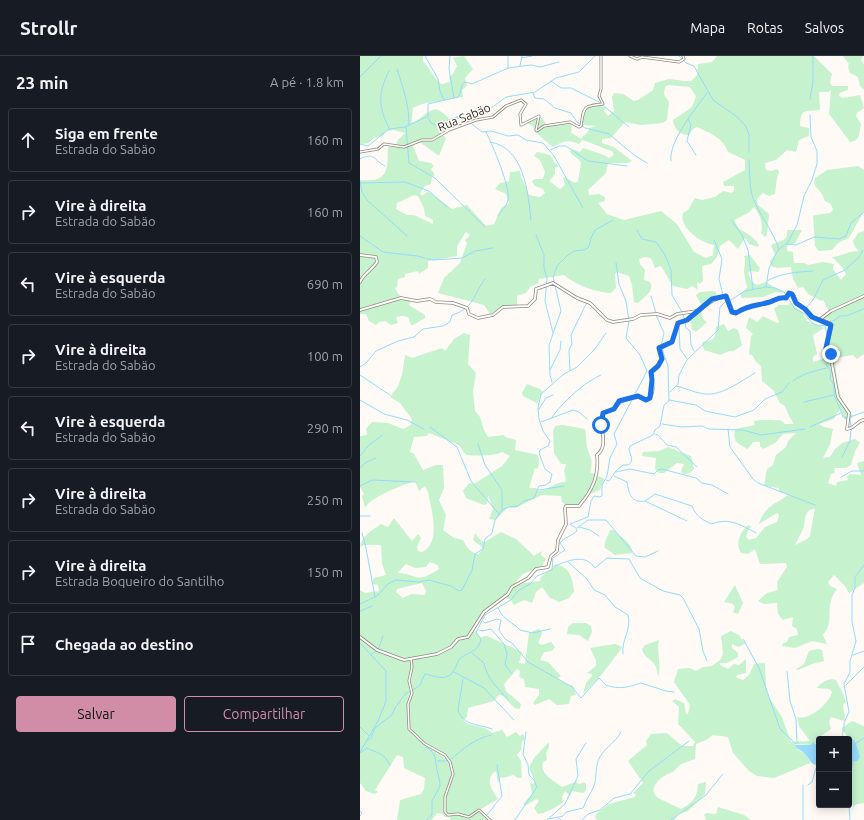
<!DOCTYPE html>
<html lang="pt">
<head>
<meta charset="utf-8">
<style>
  :root { --surface:#171b24; --page:#20242c; --text:#f1f3f6; --muted:#9ea1a6; --line:#363941; --accent:#d08da5 }
  body { margin:0; font-family:Ubuntu,sans-serif; background:var(--page); color:var(--text) }
  .controls { position:absolute; right:12px; bottom:12px; display:grid; overflow:hidden; border-radius:4px; box-shadow:0 2px 10px #0003 }
  .controls button { width:36px; height:36px; display:grid; place-items:center; padding:0; border:0; border-bottom:1px solid var(--line); background:var(--surface); color:var(--text); font:20px sans-serif }
  .stop { position:absolute; width:12px; height:12px; margin:-9px; border:3px solid #1a73e8; border-radius:50%; background:#fff }
  .stop.end { background:#1a73e8; border-color:#fff; box-shadow:0 1px 4px #0008 }
  .list { margin:0; padding:0; list-style:none }
  h2 { display:flex; justify-content:space-between; align-items:center; height:52px; margin:0; padding:0 16px; font-size:17px }
  h2 small { font-size:13px; font-weight:400; color:var(--muted) }
  .list li { display:grid; grid-template-columns:26px 1fr auto; gap:12px; align-items:center; box-sizing:border-box; height:64px; margin:0 8px 8px; padding:0 8px; border:1px solid var(--line); border-radius:4px }
  .list b { display:block; font-size:15px; white-space:nowrap }
  .list p { margin:0; font-size:13px; white-space:nowrap; color:var(--muted) }
  .list em { font-size:13px; font-style:normal; color:var(--muted) }
  .actions { display:flex; gap:8px; padding:12px 16px }
  .actions a { flex:1; padding:9px 0; border:1px solid var(--accent); border-radius:4px; text-align:center; font-size:14px; color:var(--accent) }
  .actions .main { background:var(--accent); color:#111 }
  .icon { flex:none; width:22px; height:22px; fill:none; stroke:currentColor; stroke-width:2; stroke-linecap:round; stroke-linejoin:round }
  .map { position:relative; flex:none; width:504px; height:764px; overflow:hidden }
  header { display:flex; align-items:center; gap:24px; box-sizing:border-box; height:56px; padding:0 20px; background:var(--surface); border-bottom:1px solid var(--line) }
  header strong { font-size:19px }
  nav { display:flex; gap:22px; margin-inline-start:auto; font-size:14px }
  main { display:flex }
  aside { flex:1; background:var(--surface) }
  .map>svg:first-child { display:block }
  .green { fill:#c6f2ce; fill-rule:evenodd }
  .water { fill:#95dbfe }
  .lines { fill:none; stroke-linecap:round; stroke-linejoin:round }
  .stream { stroke:#95dbfe; stroke-width:1 }
  .minor-casing { stroke:#94897f; stroke-width:3 }
  .tertiary-casing { stroke:#94897f; stroke-width:3.5 }
  .minor { stroke:#fff; stroke-width:1.5 }
  .tertiary { stroke:#fff; stroke-width:2 }
  .route { stroke:#1a73e8; stroke-width:5 }
  .labels { text-anchor:middle; dominant-baseline:central; stroke-width:3; stroke-linejoin:round; paint-order:stroke }
  .street-label { font-size:12px; fill:#312d29; stroke:#fffaf5 }
</style>
</head>
<body>
<header>
<strong>Strollr</strong>
<nav><a>Mapa</a><a>Rotas</a><a>Salvos</a></nav>
</header>
<main>
<aside>
<h2>23 min<small>A pé · 1.8 km</small></h2>
<ul class="list">
<li><svg class="icon" aria-label="ahead" viewBox="0 0 24 24"><path d="M12 20V5M6 11l6-6 6 6"/></svg><div><b>Siga em frente</b><p>Estrada do Sabäo</p></div><em>160 m</em></li>
<li><svg class="icon" aria-label="right" viewBox="0 0 24 24"><path d="M7 20v-9h11M14 6l5 5-5 5"/></svg><div><b>Vire à direita</b><p>Estrada do Sabäo</p></div><em>160 m</em></li>
<li><svg class="icon" aria-label="left" viewBox="0 0 24 24"><path d="M17 20v-9H6M10 6l-5 5 5 5"/></svg><div><b>Vire à esquerda</b><p>Estrada do Sabäo</p></div><em>690 m</em></li>
<li><svg class="icon" aria-label="right" viewBox="0 0 24 24"><path d="M7 20v-9h11M14 6l5 5-5 5"/></svg><div><b>Vire à direita</b><p>Estrada do Sabäo</p></div><em>100 m</em></li>
<li><svg class="icon" aria-label="left" viewBox="0 0 24 24"><path d="M17 20v-9H6M10 6l-5 5 5 5"/></svg><div><b>Vire à esquerda</b><p>Estrada do Sabäo</p></div><em>290 m</em></li>
<li><svg class="icon" aria-label="right" viewBox="0 0 24 24"><path d="M7 20v-9h11M14 6l5 5-5 5"/></svg><div><b>Vire à direita</b><p>Estrada do Sabäo</p></div><em>250 m</em></li>
<li><svg class="icon" aria-label="right" viewBox="0 0 24 24"><path d="M7 20v-9h11M14 6l5 5-5 5"/></svg><div><b>Vire à direita</b><p>Estrada Boqueiro do Santilho</p></div><em>150 m</em></li>
<li><svg class="icon" aria-label="arrive" viewBox="0 0 24 24"><path d="M6 21V4h12l-3 4 3 4H6"/></svg><div><b>Chegada ao destino</b></div></li>
</ul>
<div class="actions"><a class="main">Salvar</a><a>Compartilhar</a></div>
</aside>
<div class="map">
<svg width="504" height="764" viewBox="0 0 504 764">
  <rect width="100%" height="100%" fill="#fffaf5"/>
  <path class="green" d="M0,0H63V5C69,11 76,26 82,28L90,26L89,21L93,18L97,10L93,2L104,0L113,13L105,22L107,30L102,34L103,41L62,48L53,52L51,67C61,65 63,56 76,53C83,56 93,64 94,72L83,79L86,82L79,100L61,87L58,86L53,90L59,105L71,107L74,110L71,113L75,119L72,121L71,128L65,130L60,137L62,140L67,136L71,137L92,153L107,149L126,170L134,168L141,152L149,147L146,138L135,133L140,127L149,125L150,116L160,115C161,124 167,131 169,139L180,141L185,137L183,133L175,130L172,125L175,123H183L185,116L180,104L174,100L177,96L190,99L194,106L199,110L195,112V118L189,125L200,133L205,129L203,122L205,121L215,127L218,125L221,107C219,101 212,101 210,95L212,93L220,96L223,92L244,99L249,102L254,99L252,95C241,92 233,87 222,84L219,88C207,83 203,85 193,91L175,76L173,70L166,67L178,61L182,62L187,69L210,66L212,68L211,77L222,83V81L228,76L229,72L235,70L223,69L221,59L226,52L238,49L246,52L244,55L248,60L254,55L252,41L254,37L263,38L274,45L278,44L293,34L295,27L309,23L324,25H331L337,19L338,8L352,6L357,0H454L472,18L470,26L472,30H488V34L480,37L479,40L483,42L500,39L504,52L497,57L496,60L501,68C499,76 501,85 490,86L469,58L471,34L468,36H459L460,54C445,56 441,51 440,70L449,72V80L439,84L436,96L427,94L416,104L405,107L406,114L411,115L417,113L419,116L417,122L415,138L409,140L403,137L397,143L398,149L409,158L407,179L405,181L401,177C404,169 399,156 394,151L388,157L374,164L379,173C387,177 394,181 399,189L398,191L389,188L385,182L378,193L369,184L360,190L357,201L351,208L342,210L343,225L340,228L337,226L338,234L332,230L327,233L313,230L301,210L295,212L291,202L284,201L279,203L280,208L285,214L284,224L290,226C295,235 284,241 278,247L274,246L272,229L269,220L257,216L255,218L256,232L251,237C234,236 218,230 204,219L179,223L178,228C172,228 169,232 166,237L157,240V251H144L130,258L124,249L78,237L84,222L100,207L107,187L105,184L110,179L106,176L97,190V200L68,205V212L59,218L58,215L45,218V221L38,223L37,231L35,232C39,240 41,243 51,244L49,249L65,259V262L53,269H51L48,261L43,260L36,261L38,267L31,269L25,265L19,266L16,269L9,265L6,258H0V124C4,125 8,124 13,124C30,122 27,106 28,91H35L38,84L45,77L33,74L26,75L23,80L14,82L8,87L0,88ZM308,29L330,31L336,40L332,51L313,64C313,72 321,80 329,79L333,73L337,71C350,77 363,82 368,96L385,104V114L363,126L364,130H374V134L372,137L363,135L355,141L342,144L335,142L328,154L323,157C319,172 341,187 354,189L353,199L346,202L334,196L317,168L301,155L264,164L247,158L238,147L245,145V141L239,138L229,139L228,134L246,117L248,107H267L272,105L254,91L242,87V83L251,82L265,66L281,69L303,67L307,64L309,46L304,38L305,31ZM54,139L58,140L64,152L65,160L73,164V168L54,159H47L36,153L37,147Z
    M483,0H503L501,4L504,8V34L500,30L498,21L490,17L488,11L489,8Z
    M498,110L504,114V155L489,182L478,187L472,194L459,195L455,190L453,160L455,159L470,157L473,154L471,148L465,145L462,138L454,128L455,122L467,114Z
    M427,174H442L435,187L427,190V195L433,196L434,207H444L448,209L463,206L474,208L473,213L481,224L486,218L482,211L472,201C482,200 488,195 499,195L495,191L493,185L498,177L504,175V298L497,303L493,299L475,302C475,310 479,339 483,346C487,352 492,353 492,362L485,364L480,353L474,363L459,368L464,371L473,373L470,388L463,402L470,401L475,393L482,387L495,383L500,387L495,395L491,409L486,412H474L475,417L471,418L468,427L476,430L477,426L488,424L487,421L490,418L501,419L497,407L504,405V527L489,537L485,530L474,519L468,526L470,530L477,533C463,551 476,564 463,579L467,588L452,585L435,592L422,590L423,587L427,586L429,581L438,579L437,573L432,570L433,561L423,564L418,558L417,547L404,548L398,545L407,537L418,534L417,526L427,511L426,507L400,508L395,493L388,498L381,497C375,486 380,477 388,469L392,471L389,472L386,481L389,484L396,482L405,471L417,466L419,459L417,457L399,468C404,451 415,448 428,439L419,435V432L404,430L407,413L413,409L416,399L426,391L428,385L436,377L423,378L415,387L403,393L400,390V386C390,385 393,389 387,393C379,387 372,388 375,373L395,369L394,365C403,363 412,365 420,364L425,368H434L429,360L425,350L420,347L413,334L402,325L401,310L395,305L393,300L389,298L391,280L393,278L386,272L389,261L397,266L403,260L417,267L419,266L414,253L418,249H428L430,247L442,256L447,265L464,272L453,279L457,298L453,301V306L475,299L468,291L474,268L469,264L459,262L469,255L463,244L461,245L448,238L443,231L438,232L433,223L431,211L417,212L411,210L410,205L415,199L411,189L425,183L427,180ZM455,452L450,480L447,483L435,489L444,471L445,461L448,455Z
    M390,199L400,212L398,216L391,215L388,217L392,226L397,229L406,226L424,237L416,236L403,241L382,242L380,238L387,232L384,217L385,203L384,200Z
    M351,235L356,236V243L344,250H342L336,239L340,236Z
    M341,255L343,263L347,266L336,276L332,273L330,257Z
    M364,268L368,275L374,272L378,274L382,289L374,295H369L360,299L344,294L342,286L352,284L355,280L356,271Z
    M104,277L110,279L108,308L116,317L113,336L115,355L120,361L124,374L128,381L144,379L145,381L156,384L155,394L178,399L179,409L177,413L175,412L169,432H176L179,435C190,434 194,426 205,426L206,424L204,415L206,408H201L194,397L193,375L195,370L203,369L225,373C226,379 226,385 227,391C230,402 234,404 230,416L244,423L240,434L228,439L220,449H206L202,446L201,440L182,439L155,452L148,451L136,464L129,463L133,453L129,441L128,440L127,448L124,449L106,442L103,435L109,427L114,428L142,410L150,400L142,396C137,400 112,400 107,399C103,397 102,392 99,389L69,377L67,380L54,381L50,396L54,398L63,414L76,409H83L84,432L79,444L86,459L83,474L94,482L103,484C106,491 111,497 119,498L123,492L113,484L115,477L120,484L125,486L141,476L156,483L174,500L182,495L181,499L186,503L182,510L163,518L155,527V531L164,527L180,525L181,521L196,509C210,510 213,524 214,536L209,542L199,546L190,542L182,531L176,536L172,547L164,544L154,549L151,544L146,542L124,557L114,575L121,582L124,580H127L162,596L159,607L165,608L169,577L178,573L181,574L182,578L178,587L182,589L191,586L195,591L192,595L184,596L180,604L188,606L201,620L198,622L199,624L213,630L216,639L211,640L209,648L197,649L189,643L175,649L173,647L179,639V633L165,631L164,623L159,621L160,615L157,613L144,628L146,635L161,648L160,653C149,653 148,639 139,639L134,645L108,652L107,661L103,664C111,672 123,668 132,677L142,674L147,681L156,676L160,680L163,678L165,682L162,686L161,694L157,699L161,705L162,722H158L153,719L144,722L141,721L138,727L136,715C124,723 132,734 138,743L121,753L130,764H91L89,761H84L83,758L77,757L72,764H37L40,744L61,738L64,733L65,722L44,712L43,701L37,699L15,734L18,736L14,738L6,735L0,727V534L5,537L19,535L18,529L12,528L14,522L26,519L22,508L21,489H4L0,491C2,479 12,475 21,468L28,471L34,462L52,485L58,478L61,482L57,491L58,495L62,496C82,487 71,453 68,436L65,430L59,435L55,425C43,429 10,441 5,452L2,440L4,438L0,431V380L7,379L6,373L12,366L28,367L43,373L51,369L52,363L40,347L30,341L38,330L42,319L45,299L52,302L82,292L85,295L94,283ZM70,506L78,509L79,513C53,529 61,518 37,517L46,508L55,512L66,511ZM62,527L66,535L65,539L51,538L43,542L36,536L37,533Z
    M167,328L180,333L183,336L177,347L163,340L162,337Z
    M308,391L331,400L334,413L330,417L323,418L321,415L324,408L317,407L304,417H299L295,413L296,402L282,400L283,396L299,395Z
    M250,474H253C259,479 271,487 272,494V497L255,499L245,492C243,486 249,479 250,474Z
    M375,529L383,547L378,558L373,556L375,551L373,548L364,546Z
    M213,567H226L231,570L232,576L228,585L219,579L207,578L208,571Z
    M371,575L379,579L385,588L378,591L372,588V592L378,597V601L367,607H360V609L368,613L374,608L379,609L386,603V617L377,619L376,621L383,624L389,619L394,608L405,607L406,631L410,643L422,661L431,686L450,685L439,670L437,661C449,665 469,648 472,636L470,633L457,632C460,627 470,621 476,624C480,632 484,638 486,647L483,648L485,663L484,665L471,661L469,666L471,673L461,680L462,683H459V691L454,686L451,689L435,688L438,694L446,698L450,707L414,722L397,720L389,715L373,697L368,681L353,679L346,684L336,688L335,703L321,708L313,716C304,718 285,732 298,742L321,753C332,747 338,741 338,728L346,726L345,738L328,755L318,758L314,764H237L235,761L237,757L249,748L275,741L276,739L273,737L283,727L268,705L287,689L286,685L291,678L307,677L322,690H333L335,686L318,668L319,651L312,645L315,643L324,647L326,658H328L330,649L314,626L318,613L330,612L336,615L343,611L352,610L361,603L363,598L361,580Z
    M299,584C296,596 302,608 298,621C297,601 285,606 282,593L285,589Z
    M255,588L262,591L261,593L242,618L223,638L226,627L232,620V618L227,617L236,610V604L230,592Z
    M457,593L462,594L464,605L452,608L438,614L436,613L444,608L449,595Z
    M492,665L504,670V747L497,748L493,751L489,738V700L490,704L497,705C500,698 498,688 492,682L489,685L484,675L482,683V672Z
    M189,686V691L186,697L187,704L183,706C179,718 193,724 202,731L215,726L220,728L224,726L226,728V734L223,737L212,735L210,740L205,735L202,741L203,746C197,751 186,757 178,758L174,752L179,745L176,743L165,750L163,748L172,738L170,727L173,728L175,726L169,712L174,702Z
    M358,751L384,759L391,764H346L344,759L346,757L356,758Z"/>
  <path class="water" d="M492,682L496,687L500,701L497,705L490,706L489,685Z
    M453,686L459,691V706L455,709C449,706 449,702 445,698C441,693 438,695 435,689H451Z"/>
  <g class="lines">
    <path class="stream" d="M65,0L78,23L80,35L84,44
      M90,0L89,13L94,42
      M148,0V12
      M319,0L326,7L334,10L353,44L376,60L385,69L389,78V96
      M162,2L172,0
      M160,10L162,0
      M37,13C43,32 49,48 49,68
      M29,15C18,37 18,50 29,72
      M0,21L21,0
      M191,25L201,32H211L239,46L269,71
      M173,37L175,42L184,43L195,52L211,57L217,66L225,72L249,78L274,99L287,107
      M450,43L453,26V0
      M67,60L71,67L75,69L105,58L111,60L122,59L146,41L175,36L196,22L219,16L235,0
      M68,60V48L98,41C102,37 100,29 105,26L112,28L148,12L171,9L180,11L199,6
      M97,62L108,65L122,76L131,75L148,80L158,79L166,84L183,87L194,100L223,152
      M328,63L331,69L327,85L336,99
      M46,71L49,107L75,122L125,171
      M126,76C132,88 151,132 148,144C147,150 141,155 138,160
      M130,86C164,91 168,136 171,164
      M0,88L8,90L29,73L45,71L66,61
      M190,94L199,90H206L228,105L267,110
      M0,103C15,95 14,105 25,110
      M389,104C390,116 389,131 393,142C400,160 413,175 419,193
      M311,105C308,86 336,52 347,37
      M0,125L2,136L7,144L47,180
      M0,127L45,126L69,135L87,151
      M371,164L382,179L388,194L393,233
      M277,174L282,183L296,186L305,199L311,214L312,239L322,256
      M176,179L184,199V212L187,222L185,245L193,277
      M0,180L23,196L57,200L73,204L102,202L115,195L133,192
      M354,184L362,203L359,223L363,239H367L368,242
      M427,188L436,189L454,181L479,183L486,180L491,167L504,156
      M256,207L259,228L266,245L269,265L266,282L280,299L287,315L274,340
      M407,225C420,217 438,216 453,215
      M406,231L409,212L418,194L428,186L437,169L444,140L452,124L457,108V95L451,81L450,59
      M291,240L296,257
      M369,245L385,235L406,231L415,232L424,236L435,253L445,258L452,267L459,270L469,269
      M446,252L453,244L463,224L485,214L500,200L503,194
      M323,259L325,264
      M325,266L326,272L330,275L331,289L334,295
      M471,267L480,260H486L504,253
      M465,270L467,279L464,293L470,301L466,309L471,315L470,323L474,329C472,342 480,349 483,361L488,362
      M319,271L320,293L327,303
      M0,311L6,307L16,295L38,285L54,281L63,273L83,270L90,266L92,259C115,252 112,240 125,223
      M190,314L200,294L201,285
      M210,314L209,294L212,288L211,279L227,246
      M0,319L30,339
      M433,325C439,319 457,314 467,312
      M192,326L190,319L189,289L201,255L193,221L197,210L208,199L214,195L224,194L229,191L231,182L235,174L253,164
      M316,330C326,332 337,338 347,338C363,339 381,325 395,317
      M310,336L318,328L319,319L327,304L358,274L360,251L366,245
      M0,344L24,358L47,364L64,373
      M309,344L336,349L345,355L375,361L394,354L405,343L422,336L429,327
      M444,346L474,339
      M179,353L186,342L193,339
      M192,361C204,345 223,327 241,319
      M490,361L504,356
      M490,362L491,370
      M181,366L213,354L219,356L227,363
      M302,368L322,371L342,370L349,373L383,374L401,379L445,373
      M70,371L97,391L111,425L139,458
      M450,371L481,357
      M368,373L370,391L393,423L398,427L455,449
      M295,378L298,379L307,389L316,391L337,411
      M118,388L125,409L142,434V453
      M0,400L9,389L23,379
      M482,401L490,385L491,373
      M0,412L5,407L16,402
      M256,416L270,413L294,418L298,414L302,413L336,422L342,427L352,429L368,438
      M254,420L267,426C269,438 271,447 285,445L327,465
      M481,421L492,415H504
      M246,424L249,425L256,415L263,409H268C275,405 270,400 269,393L270,390L293,379L295,374L300,370L304,349L309,345L308,310L301,290L304,277L296,259
      M0,430L12,424L56,426
      M179,434L204,430
      M285,445L295,438L332,450C336,460 342,464 352,468C369,461 381,469 396,477
      M0,460H10
      M219,471L230,474L239,480
      M216,472L210,468L228,461L231,445L234,440L239,441L242,440V429L247,420L250,402L257,388L254,378L273,342
      M217,472L228,464H246L276,500L285,501L298,495
      M2,477L6,492L15,541
      M208,506L227,523L234,534L245,539L255,551L268,559C272,573 261,584 263,598
      M194,510C207,506 224,496 235,512L247,502L269,503L280,522L303,535L320,539L323,542L339,573L343,595L347,605
      M0,548L17,540L28,528L36,524L58,526L69,524L91,530L99,535L102,534L112,514L115,498L123,493L125,483L132,477L135,464L142,454L149,451L158,450L164,445L174,442L179,430L186,429L190,426L192,418L185,413L179,397L180,394L188,390L190,385L183,375L179,363L178,352L181,338L204,318L217,311L234,294L246,277
      M138,552C143,564 153,566 160,574L173,577L190,573
      M0,555L12,550
      M123,565L125,567L137,563L141,564L139,574L145,583L152,587L168,606L212,631L221,642L239,622C242,624 243,627 246,629C259,634 269,631 281,627L306,635L314,636
      M119,574L122,575L131,573L144,588L147,598L145,609L152,618
      M383,583L399,612L420,673L436,688
      M0,587L26,615V645L18,665L0,696
      M112,597L124,607C126,622 139,633 148,644
      M11,599L18,594L23,580
      M493,599L504,595
      M427,615L430,645L436,663L437,687
      M94,616L124,632L154,664
      M103,623L98,654C103,670 119,668 132,673
      M486,629L504,611
      M52,635L60,629L65,618C71,619 80,623 86,621C95,618 95,610 99,604C105,596 119,597 121,583L116,576L125,559L151,544L158,535L170,528L177,520L192,514L193,502L205,494L200,487C204,481 212,480 217,475L216,473
      M0,671L9,680
      M484,675V667L489,656L484,628L490,616V605L496,585L492,566V539L495,532V521L504,509
      M7,685L11,682L15,672L32,659L35,652L46,637L51,635
      M496,687L504,682
      M0,697L7,692C19,698 23,696 30,709
      M90,704C103,693 114,683 131,679
      M78,705H89
      M489,724L493,705
      M448,729L452,726L456,712L459,710
      M489,749L490,764
      M0,755L2,757L0,760
      M127,759L142,740L137,709
      M198,762L201,764
      M189,763L203,760L206,756L223,752C226,744 231,737 234,730C237,722 235,712 238,705C242,693 255,688 261,676
      M66,764L72,759V745L80,730C80,724 78,719 77,714C75,704 77,697 66,691
      M155,764L177,731L174,724L169,719L168,709L163,698L166,676
      M187,764L205,748L218,720L216,703L226,687
      M222,764L228,758L240,754L254,742L270,738L289,715L329,685
      M311,764L346,739L363,718
      M443,764V729"/>
    <g class="minor-casing">
      <path id="minor" d="M270,0L277,3L282,1L319,6L324,3L323,0
        M0,96L18,93L24,88L44,91L62,84H72L89,74L116,64L133,61L146,50L161,44L166,48L160,58L161,69L179,60L176,74L177,75L184,70L210,66L219,71L221,70C224,50 223,50 243,48L239,40L241,33V0
        M51,603L52,611L49,625L52,637L48,648L49,673L65,688L85,699L90,706L93,718L85,741V756L88,759L98,758L109,761L119,754L130,764"/>
    </g>
    <g class="tertiary-casing">
      <path id="tertiary" d="M0,199L16,201L17,206C12,214 4,217 0,226
        M0,254L41,242L57,245L70,243L76,246L93,247L107,252L109,258L118,262L133,259L143,251L168,250L175,243L176,233L193,227L217,242L230,247L247,264L253,266L273,263L281,259L297,258L310,262L317,258L337,255
        M459,264L471,255L504,240
        M0,581L17,594L44,604L77,598L91,591L98,583L108,581L124,556L148,538L152,531L168,522L176,513L188,511L191,500L197,495L198,484L206,468L205,452L206,450H219C233,434 239,419 237,399C250,389 238,371 243,357L254,353L262,344L278,340L287,344C296,340 292,324 291,316L298,310L302,303L299,291L312,286L318,267C335,265 345,243 366,240L372,256L376,257C388,249 397,250 410,246C416,244 419,241 426,242L431,237L434,240L437,248L445,253L452,261L470,267L471,272L466,294L473,300L472,308L478,341L489,357L487,373C494,373 498,364 504,364"/>
    </g>
    <use href="#minor" class="minor"/>
    <use href="#tertiary" class="tertiary"/>
  </g>
  <g class="lines">
    <path class="route" d="M241,369L243,357L254,353L259,345L278,340L286,344L290,342L292,324L291,316L298,310L302,303L299,292L312,286L318,267L327,264L352,243L366,240L372,256L376,257C388,249 396,250 410,246C416,244 418,241 426,242L429,237L432,238L436,247L445,253L452,261L471,269L466,292L471,298"/>
  </g>
  <g class="labels">
    <g class="street-label">
      <text transform="translate(104 61) rotate(-22)">Rua Sabäo</text>
    </g>
  </g>
</svg>
<div class="controls">
<button>+</button>
<button>−</button>
</div>
<div class="stop" style="left:241px;top:369px"></div>
<div class="stop end" style="left:471px;top:298px"></div>
</div>
</main>
</body>
</html>
